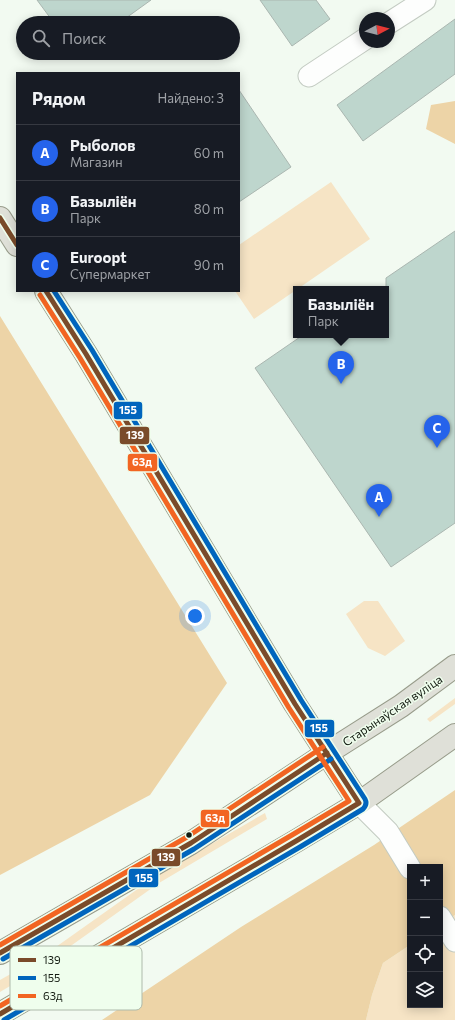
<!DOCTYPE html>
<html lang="ru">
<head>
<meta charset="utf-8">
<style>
  :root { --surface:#171b24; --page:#20242c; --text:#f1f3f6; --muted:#9ea1a6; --line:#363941; --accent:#2563eb }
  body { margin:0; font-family:Commissioner,sans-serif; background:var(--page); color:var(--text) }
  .controls { position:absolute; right:12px; bottom:12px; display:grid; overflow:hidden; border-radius:0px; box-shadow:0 2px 10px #0003 }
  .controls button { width:36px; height:36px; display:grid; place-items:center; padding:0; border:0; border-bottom:1px solid var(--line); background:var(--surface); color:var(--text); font:20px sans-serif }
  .compass { position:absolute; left:359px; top:12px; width:36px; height:36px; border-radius:50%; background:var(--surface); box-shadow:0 2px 10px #0003; rotate:83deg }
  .you { position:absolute; left:195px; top:616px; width:14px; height:14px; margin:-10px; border:3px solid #fff; border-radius:50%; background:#1a73e8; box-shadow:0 0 0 6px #1a73e833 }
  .badge { display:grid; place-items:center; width:26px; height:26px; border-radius:50%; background:var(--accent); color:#fff; font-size:13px; font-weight:700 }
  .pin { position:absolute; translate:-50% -33px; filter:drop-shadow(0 1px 2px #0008) }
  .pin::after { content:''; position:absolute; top:21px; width:14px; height:12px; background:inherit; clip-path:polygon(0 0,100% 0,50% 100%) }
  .popup { position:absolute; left:293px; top:286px; width:96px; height:52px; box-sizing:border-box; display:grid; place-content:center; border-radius:0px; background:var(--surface); filter:drop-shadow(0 1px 3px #0005); font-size:13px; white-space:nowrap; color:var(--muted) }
  .popup b { font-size:15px; color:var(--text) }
  .popup::after { content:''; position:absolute; left:50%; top:100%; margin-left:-8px; border:8px solid transparent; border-top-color:var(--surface) }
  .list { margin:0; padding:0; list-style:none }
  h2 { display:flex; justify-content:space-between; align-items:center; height:52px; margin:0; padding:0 16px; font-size:17px }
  h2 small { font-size:13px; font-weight:400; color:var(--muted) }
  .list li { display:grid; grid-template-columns:26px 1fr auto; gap:12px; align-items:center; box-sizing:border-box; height:56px; padding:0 16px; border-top:1px solid var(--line) }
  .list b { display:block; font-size:15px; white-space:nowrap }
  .list p { margin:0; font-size:13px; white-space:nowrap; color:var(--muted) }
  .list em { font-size:13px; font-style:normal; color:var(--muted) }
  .icon { flex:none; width:22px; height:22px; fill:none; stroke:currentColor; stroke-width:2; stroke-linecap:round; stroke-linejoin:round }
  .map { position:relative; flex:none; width:455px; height:1020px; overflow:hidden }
  .search { position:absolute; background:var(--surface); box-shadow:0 2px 10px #0003; left:16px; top:16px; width:224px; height:44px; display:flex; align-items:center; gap:10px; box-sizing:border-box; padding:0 14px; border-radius:22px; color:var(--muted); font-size:15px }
  .panel { position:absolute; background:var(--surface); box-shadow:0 2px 10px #0003; left:16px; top:72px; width:224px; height:220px; border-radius:0px }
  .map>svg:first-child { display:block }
  .green { fill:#f6e4c5 }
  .forest { fill:#edd4a7 }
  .building { fill:#bed6cd; stroke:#aab6b0 }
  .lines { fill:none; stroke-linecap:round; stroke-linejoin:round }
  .minor-casing { stroke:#c3cbc2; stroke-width:23 }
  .major-casing { stroke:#989c8b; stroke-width:24 }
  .minor { stroke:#fdfefd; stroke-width:21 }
  .major { stroke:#dfe0d8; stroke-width:22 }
  .bus-1-casing { stroke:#effeed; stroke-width:8 }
  .bus-2-casing { stroke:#effeed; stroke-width:8 }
  .bus-3-casing { stroke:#effeed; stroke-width:8 }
  .bus-1 { stroke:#7a4b2a; stroke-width:5 }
  .bus-2 { stroke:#0065bd; stroke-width:5 }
  .bus-3 { stroke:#f26522; stroke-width:5 }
  .bus-dot { fill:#121a10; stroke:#effeed; stroke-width:1.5 }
  .labels { text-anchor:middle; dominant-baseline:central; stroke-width:3; stroke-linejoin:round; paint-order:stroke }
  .street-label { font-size:12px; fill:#121a10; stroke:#effeed }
  .key { fill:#effeed; stroke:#adbaab; stroke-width:1 }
  .key-label { font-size:11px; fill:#121a10 }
  .line-badge { stroke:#effeed; stroke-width:1.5 }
  .badge-label { font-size:11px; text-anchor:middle; font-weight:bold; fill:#fff }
</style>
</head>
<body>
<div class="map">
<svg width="455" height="1020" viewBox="0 0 455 1020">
  <rect width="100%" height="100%" fill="#f2faf1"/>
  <path class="green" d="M331,182L370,239L254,319L235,291H239V245Z
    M364,601H378L405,641L385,656L368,648L346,614Z
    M455,698V704L430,722L427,719Z
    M265,813L267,819L159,883L37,970L0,992V980L46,954L156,876Z
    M455,915V1020H366L372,995L383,963L410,945V1005H440V925Z"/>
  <path class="forest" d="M455,101V144L426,129L431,105Z
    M0,316L227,683L150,795L0,875Z
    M455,790V915L440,925V867H410V945L383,963L372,995L366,1020H102L241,927L374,845Z"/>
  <path class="building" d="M37,0H151L119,23H54Z
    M260,0H316L330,19L292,46Z
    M455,19V74L363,141L337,105Z
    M239,90L291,167L239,202Z
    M455,231V523L391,567L255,368L303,335H386V278Z"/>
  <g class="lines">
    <g class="minor-casing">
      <path id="minor" d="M389,23L425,0
        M309,76L365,39
        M359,803L388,832L410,868
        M440,917L455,941"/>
    </g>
    <g class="major-casing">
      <path id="major" d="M0,218L17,245
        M46,291L86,354L295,704L359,803
        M0,953L191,843L327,753L401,706L455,666
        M0,1014L296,841L359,803L455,735"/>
    </g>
    <use href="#minor" class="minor"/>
    <use href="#major" class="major"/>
    <g class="bus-1-casing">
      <path id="bus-1" d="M0,218L17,245
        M0,953L191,843L327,753
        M0,1014L296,841L359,803L295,704L86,354L46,291"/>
    </g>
    <g class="bus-2-casing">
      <path id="bus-2" d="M3,959L194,849L331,759
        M4,1020L300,847L363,809C366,806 367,803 365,799L301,700L92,350L54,291"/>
    </g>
    <g class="bus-3-casing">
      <path id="bus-3" d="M0,945L187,837L323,747
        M0,1006L292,835L349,801L289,708L80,358L40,295"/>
    </g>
    <use href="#bus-1" class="bus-1"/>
    <use href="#bus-2" class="bus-2"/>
    <use href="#bus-3" class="bus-3"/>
  </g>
  <circle class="bus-dot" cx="189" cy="835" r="3.5"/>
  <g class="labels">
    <g class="street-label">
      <text transform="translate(392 710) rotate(-34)">Старынаўская вуліца</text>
    </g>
  </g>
  <rect x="10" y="946" width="132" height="64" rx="6" class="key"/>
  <rect x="18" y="958" width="18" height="4" fill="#7a4b2a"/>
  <rect x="18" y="976" width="18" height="4" fill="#0065bd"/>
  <rect x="18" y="994" width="18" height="4" fill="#f26522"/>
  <g class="key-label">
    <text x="43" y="964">139</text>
    <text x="43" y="982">155</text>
    <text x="43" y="1000">63д</text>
  </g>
  <g class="line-badge">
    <rect x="113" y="401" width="30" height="19" rx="4" fill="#0065bd"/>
    <rect x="119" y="426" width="31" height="19" rx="4" fill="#7a4b2a"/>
    <rect x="127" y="453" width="31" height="19" rx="4" fill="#f26522"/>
    <rect x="304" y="719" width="31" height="19" rx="4" fill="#0065bd"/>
    <rect x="200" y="809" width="30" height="19" rx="4" fill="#f26522"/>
    <rect x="151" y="848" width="30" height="19" rx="4" fill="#7a4b2a"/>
    <rect x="128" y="868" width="31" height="20" rx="4" fill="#0065bd"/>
  </g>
  <g class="badge-label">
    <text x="128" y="414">155</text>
    <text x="135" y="439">139</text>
    <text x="142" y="466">63д</text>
    <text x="319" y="732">155</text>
    <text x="215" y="822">63д</text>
    <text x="166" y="861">139</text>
    <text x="144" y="882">155</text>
  </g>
</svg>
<div class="controls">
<button>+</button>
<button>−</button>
<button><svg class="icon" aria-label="locate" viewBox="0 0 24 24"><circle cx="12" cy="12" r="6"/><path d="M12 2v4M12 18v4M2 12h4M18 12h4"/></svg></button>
<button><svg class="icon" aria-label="layers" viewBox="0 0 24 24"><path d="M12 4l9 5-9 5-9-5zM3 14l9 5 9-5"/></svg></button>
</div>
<svg class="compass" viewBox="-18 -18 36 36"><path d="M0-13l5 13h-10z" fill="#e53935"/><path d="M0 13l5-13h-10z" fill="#9ea1a6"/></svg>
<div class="you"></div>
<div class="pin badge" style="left:379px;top:517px">A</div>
<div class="pin badge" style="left:341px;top:384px">B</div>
<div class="popup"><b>Базыліён</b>Парк</div>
<div class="pin badge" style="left:437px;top:448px">C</div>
<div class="search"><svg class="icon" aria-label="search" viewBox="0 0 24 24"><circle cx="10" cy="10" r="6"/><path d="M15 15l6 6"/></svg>Поиск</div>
<section class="panel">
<h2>Рядом<small>Найдено: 3</small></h2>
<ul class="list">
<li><span class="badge">A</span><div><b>Рыболов</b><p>Магазин</p></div><em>60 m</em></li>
<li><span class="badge">B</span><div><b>Базыліён</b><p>Парк</p></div><em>80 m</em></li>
<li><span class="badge">C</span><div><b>Euroopt</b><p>Супермаркет</p></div><em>90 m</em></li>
</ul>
</section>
</div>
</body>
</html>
